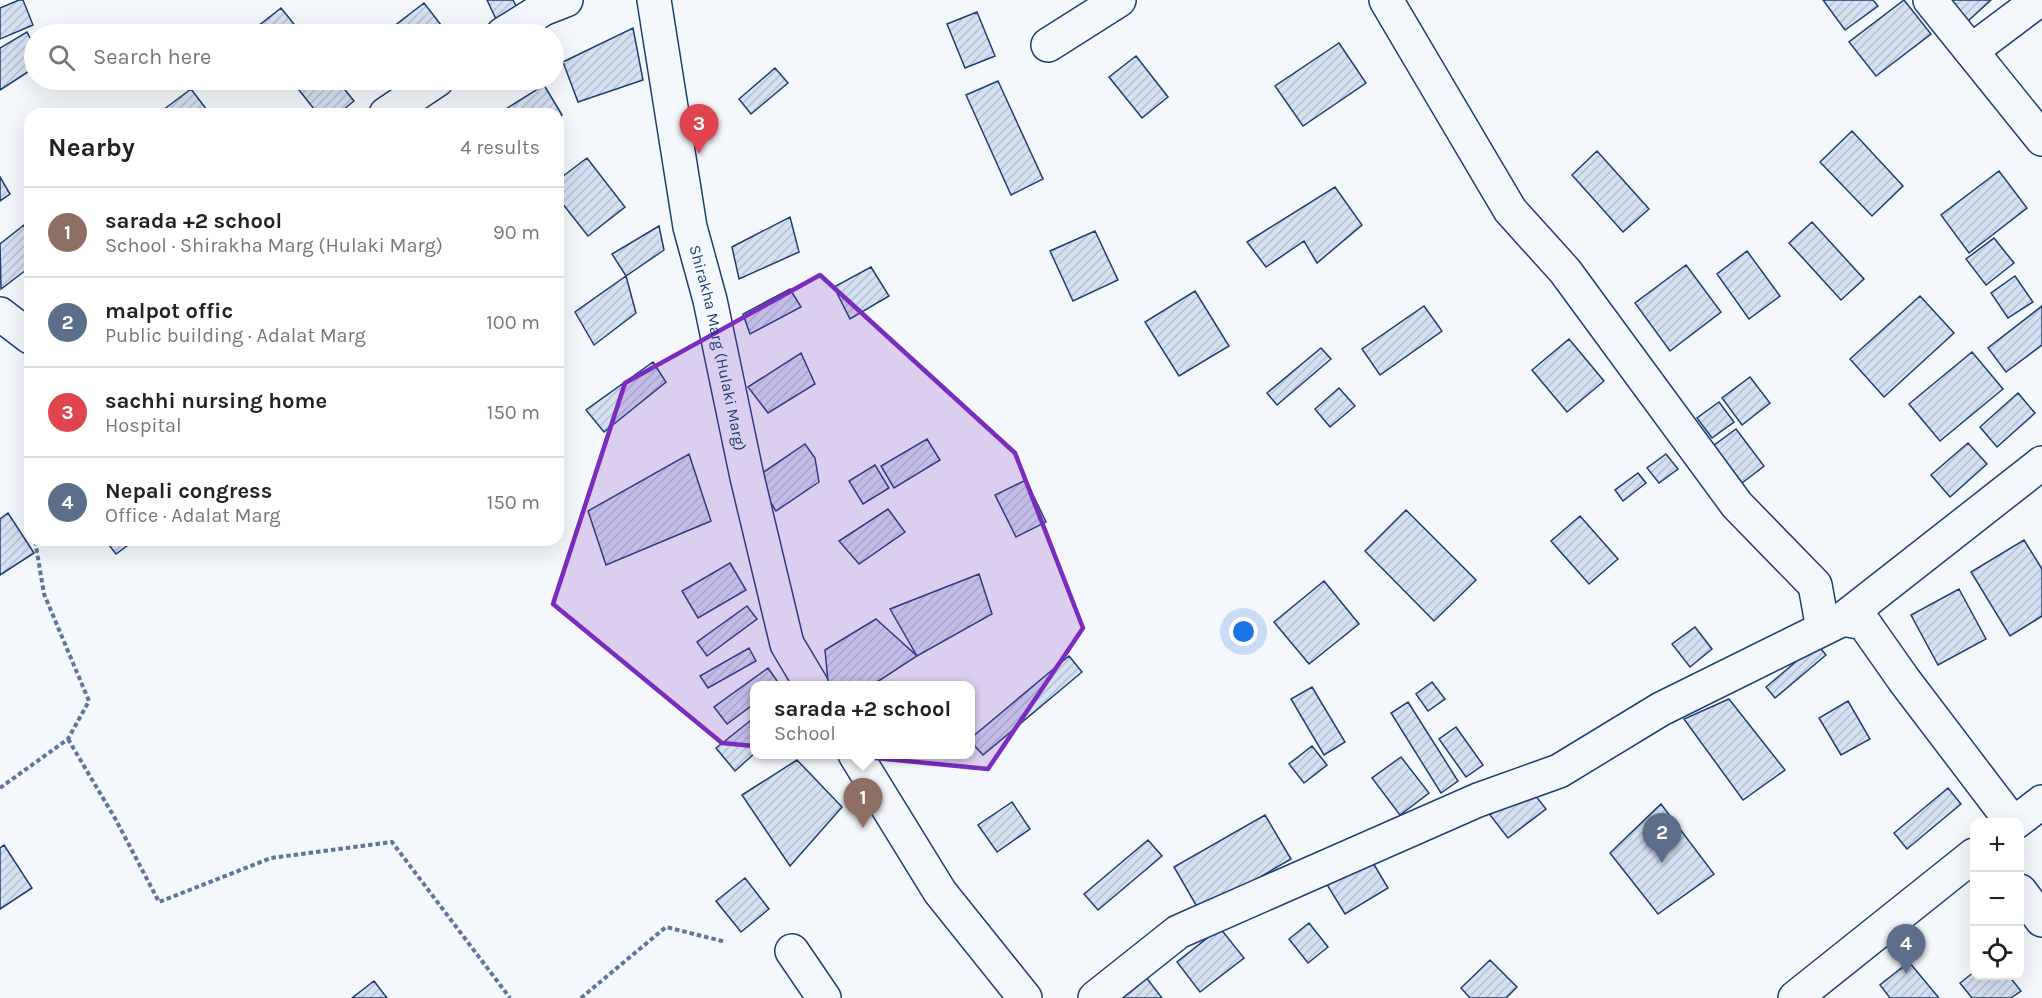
<!DOCTYPE html>
<html lang="en">
<head>
<meta charset="utf-8">
<style>
  :root { --surface:#fff; --page:#f2f2f2; --text:#222; --muted:#767676; --line:#e0e0e0; --accent:#0b8043 }
  body { margin:0; font-family:Karla,sans-serif; background:var(--page); color:var(--text) }
  .controls { position:absolute; right:18px; bottom:18px; display:grid; overflow:hidden; border-radius:12px; box-shadow:0 6px 24px #0002 }
  .controls button { width:54px; height:54px; display:grid; place-items:center; padding:0; border:0; border-bottom:2px solid var(--line); background:var(--surface); color:var(--text); font:30px sans-serif }
  .you { position:absolute; left:1244px; top:632px; width:21px; height:21px; margin:-15px; border:4px solid #fff; border-radius:50%; background:#1a73e8; box-shadow:0 0 0 9px #1a73e833 }
  .badge { display:grid; place-items:center; width:39px; height:39px; border-radius:50%; background:var(--accent); color:#fff; font-size:20px; font-weight:700 }
  .pin { position:absolute; translate:-50% -50px; filter:drop-shadow(0 2px 3px #0008) }
  .pin::after { content:''; position:absolute; top:32px; width:21px; height:18px; background:inherit; clip-path:polygon(0 0,100% 0,50% 100%) }
  .popup { position:absolute; left:750px; top:681px; width:225px; height:78px; box-sizing:border-box; display:grid; place-content:center; border-radius:12px; background:var(--surface); filter:drop-shadow(0 2px 4px #0005); font-size:20px; white-space:nowrap; color:var(--muted) }
  .popup b { font-size:22px; color:var(--text) }
  .popup::after { content:''; position:absolute; left:50%; top:100%; margin-left:-12px; border:12px solid transparent; border-top-color:var(--surface) }
  .list { margin:0; padding:0; list-style:none }
  h2 { display:flex; justify-content:space-between; align-items:center; height:78px; margin:0; padding:0 24px; font-size:26px }
  h2 small { font-size:20px; font-weight:400; color:var(--muted) }
  .list li { display:grid; grid-template-columns:39px 1fr auto; gap:18px; align-items:center; box-sizing:border-box; height:90px; padding:0 24px; border-top:2px solid var(--line) }
  .list b { display:block; font-size:22px; white-space:nowrap }
  .list p { margin:0; font-size:20px; white-space:nowrap; color:var(--muted) }
  .list em { font-size:20px; font-style:normal; color:var(--muted) }
  .icon { flex:none; width:33px; height:33px; fill:none; stroke:currentColor; stroke-width:2; stroke-linecap:round; stroke-linejoin:round }
  .map { position:relative; flex:none; width:2042px; height:998px; overflow:hidden }
  .search { position:absolute; background:var(--surface); box-shadow:0 6px 24px #0002; left:24px; top:24px; width:540px; height:66px; display:flex; align-items:center; gap:15px; box-sizing:border-box; padding:0 21px; border-radius:33px; color:var(--muted); font-size:22px }
  .panel { position:absolute; background:var(--surface); box-shadow:0 6px 24px #0002; left:24px; top:108px; width:540px; height:438px; border-radius:18px }
  .map>svg:first-child { display:block }
  .building { fill:url(#building-hatch); stroke:#1d3f73; stroke-width:1.5 }
  .lines { fill:none; stroke-linecap:round; stroke-linejoin:round }
  .minor-casing { stroke:#1d3f73; stroke-width:36 }
  .major-casing { stroke:#1d3f73; stroke-width:36 }
  .path { stroke:#5e769c; stroke-width:4; stroke-dasharray:4.5 3; stroke-linecap:butt }
  .minor { stroke:#f4f7fb; stroke-width:33 }
  .major { stroke:#f4f7fb; stroke-width:33 }
  .marked { fill:#7b2cbf; fill-opacity:0.2; stroke:#7b2cbf; stroke-width:4.5; stroke-linejoin:round }
  .labels { text-anchor:middle; dominant-baseline:central; stroke-width:4.5; stroke-linejoin:round; paint-order:stroke }
  .street-label { font-size:16px; fill:#1d3f73; stroke:#f4f7fb }
</style>
</head>
<body>
<div class="map">
<svg width="2042" height="998" viewBox="0 0 2042 998">
  <defs>
    <pattern id="building-hatch" width="6" height="6" patternUnits="userSpaceOnUse" patternTransform="scale(1.5)"><rect width="6" height="6" fill="#d5e0f0"/><path d="M-1 1l2-2M0 6l6-6M5 7l2-2" fill="none" stroke="#b6c1d1"/></pattern>
  </defs>
  <rect width="100%" height="100%" fill="#f4f7fb"/>
  <path class="building" d="M19,0H23L33,25L0,39V8Z
    M487,0H513L517,8L496,19Z
    M1823,0H1873L1878,6L1845,30Z
    M1904,0L1931,34L1876,76L1849,42Z
    M1946,0H1991L1967,22Z
    M424,3L448,34H398L393,27Z
    M281,8L302,34H257L253,30Z
    M977,12L995,56L965,68L947,24Z
    M633,28L643,80L578,102L563,62Z
    M27,32L34,46V68L0,90V48Z
    M1339,43L1366,83L1303,126L1275,86Z
    M1136,56L1168,97L1142,118L1109,77Z
    M775,68L788,83L751,114L739,99Z
    M291,80H337L354,101L338,114H318Z
    M998,81L1043,179L1011,195L966,95Z
    M544,85L562,115L558,119V114H510L506,109Z
    M191,89L210,114H160L159,113Z
    M1852,131L1903,186L1872,216L1820,162Z
    M1597,151L1649,209L1623,232L1572,175Z
    M587,158L625,207L588,236L558,198V180Z
    M1999,171L2027,208L1969,253L1941,215Z
    M0,177L10,194L0,201Z
    M1335,187L1362,225L1317,263L1304,241L1266,267L1247,242Z
    M790,217L799,252L739,279L732,247Z
    M1812,222L1864,279L1841,300L1789,243Z
    M24,225L30,233V267L1,289L0,244Z
    M659,226L664,250L626,276L612,254Z
    M1095,231L1118,280L1073,301L1050,251Z
    M1994,238L2014,263L1986,285L1966,259Z
    M1747,251L1780,296L1749,319L1717,274Z
    M1686,265L1721,312L1670,351L1635,303Z
    M871,267L889,296L850,319L834,287Z
    M626,276L636,313L594,345L575,312Z
    M2015,276L2033,302L2008,318L1991,293Z
    M790,289L801,307L750,334L743,314Z
    M1195,291L1229,346L1179,376L1145,322Z
    M1920,296L1954,333L1884,397L1850,359Z
    M1424,306L1442,331L1380,375L1362,349Z
    M2042,306V345L2006,372L1988,348Z
    M1569,339L1604,381L1567,412L1532,370Z
    M1321,348L1331,359L1277,405L1267,393Z
    M1972,352L2003,389L1940,441L1909,404Z
    M801,353L815,384L768,413L748,387Z
    M653,362L666,382L604,432L586,410Z
    M1750,377L1770,403L1742,425L1722,398Z
    M1339,388L1355,406L1330,427L1315,409Z
    M2018,393L2035,413L1997,447L1980,427Z
    M1719,402L1734,422L1712,438L1697,418Z
    M1736,429L1764,466L1742,483L1713,446Z
    M927,439L940,460L894,488L881,466Z
    M1968,443L1987,464L1950,497L1931,475Z
    M805,444L815,458L819,482L776,511L755,478Z
    M689,454L711,521L606,565L588,511Z
    M1666,454L1678,469L1659,483L1647,468Z
    M875,465L889,488L863,504L849,481Z
    M1638,473L1646,483L1623,501L1615,490Z
    M1026,480L1046,522L1016,537L995,495Z
    M888,509L905,532L859,564L839,541Z
    M1406,510L1476,580L1434,621L1365,551Z
    M8,513L34,553L0,575V519Z
    M1580,516L1618,559L1589,584L1551,541Z
    M105,540H135L116,554Z
    M2024,540L2042,569V616L2010,636L1971,572Z
    M730,563L746,590L698,618L682,591Z
    M979,574L992,614L917,656L890,609Z
    M1324,581L1359,624L1309,664L1274,622Z
    M1959,589L1986,639L1938,665L1911,615Z
    M747,606L757,619L707,656L697,642Z
    M876,619L917,656L871,686H832L828,682L825,650Z
    M1695,627L1712,649L1690,667L1672,644Z
    M1817,644L1826,655L1775,698L1766,687Z
    M749,648L756,661L708,688L700,676Z
    M1069,656L1082,672L983,755L971,742V738Z
    M768,668L780,685L755,686V703L727,724L714,707Z
    M1432,682L1445,699L1428,711L1416,694Z
    M1312,687L1345,742L1324,755L1291,699Z
    M1729,699L1785,770L1743,800L1684,719Z
    M1848,701L1870,739L1841,755L1819,718Z
    M1408,702L1458,781L1441,793L1391,713Z
    M755,717V753L735,771L716,748Z
    M1456,727L1483,765L1466,777L1439,739Z
    M1312,746L1327,765L1304,783L1289,764Z
    M1401,757L1429,793L1400,815L1372,778Z
    M797,760L842,807L790,866L742,795Z
    M1528,786L1546,809L1508,838L1490,815Z
    M1948,788L1961,804L1907,849L1894,833Z
    M1012,802L1030,829L997,852L978,825Z
    M1661,804L1714,874L1658,914L1610,853Z
    M1265,815L1291,859L1200,912L1174,867Z
    M1148,840L1162,856L1098,910L1084,894Z
    M4,845L32,888L0,909V848Z
    M1369,856L1388,888L1345,914L1326,883Z
    M745,878L769,909L741,932L716,901Z
    M1309,923L1328,947L1308,963L1289,939Z
    M1220,928L1244,958L1200,992L1177,962Z
    M1490,960L1517,987L1506,998H1470L1461,988Z
    M1909,962L1939,998H1890L1880,985Z
    M1974,972V976H2009L2021,991L2011,998H1972L1960,983Z
    M1145,976L1162,998H1117Z
    M374,981L387,998H352Z"/>
  <g class="lines">
    <g class="minor-casing">
      <path id="minor" d="M1386,0L1510,210L1565,271L1737,505L1815,585L1823,629
        M1930,0L2042,139
        M1048,45L1119,0
        M1971,51L2039,0
        M1843,619L1864,623L1904,680L2012,822
        M2020,891L2042,920
        M792,951L824,998
        M1095,998L1178,932L1478,800L1559,771L1661,709L1843,619L2042,463"/>
    </g>
    <g class="major-casing">
      <g id="major">
        <path id="s1" d="M654,0L690,227L710,300L747,477L787,644L812,686"/>
        <path d="M503,34L543,9L566,0"/>
        <path d="M386,114L437,80"/>
        <path d="M0,314L30,337"/>
        <path d="M855,754L940,892L1025,998"/>
        <path d="M2016,822L2042,802"/>
        <path d="M1795,998L1974,855"/>
      </g>
    </g>
    <path class="path" d="M30,487L26,491L30,513
      M68,739L116,820L159,902L271,858L392,842L510,998
      M0,788L68,739L89,701L44,594L35,540
      M581,998L666,927L726,942"/>
    <use href="#minor" class="minor"/>
    <use href="#major" class="major"/>
  </g>
  <path class="marked" d="M820,275L1015,453L1083,628L988,769L722,743L553,604L625,383Z"/>
  <g class="labels">
    <g class="street-label">
      <text stroke="none"><textPath href="#s1" startOffset="354">Shirakha Marg (Hulaki Marg)</textPath></text>
    </g>
  </g>
</svg>
<div class="controls">
<button>+</button>
<button>−</button>
<button><svg class="icon" aria-label="locate" viewBox="0 0 24 24"><circle cx="12" cy="12" r="6"/><path d="M12 2v4M12 18v4M2 12h4M18 12h4"/></svg></button>
</div>
<div class="you"></div>
<div class="pin badge" style="left:863px;top:828px;background:#8d6e63">1</div>
<div class="popup"><b>sarada +2 school</b>School</div>
<div class="pin badge" style="left:1662px;top:863px;background:#5c6f8a">2</div>
<div class="pin badge" style="left:699px;top:154px;background:#e0444e">3</div>
<div class="pin badge" style="left:1906px;top:974px;background:#5c6f8a">4</div>
<div class="search"><svg class="icon" aria-label="search" viewBox="0 0 24 24"><circle cx="10" cy="10" r="6"/><path d="M15 15l6 6"/></svg>Search here</div>
<section class="panel">
<h2>Nearby<small>4 results</small></h2>
<ul class="list">
<li><span class="badge" style="background:#8d6e63">1</span><div><b>sarada +2 school</b><p>School · Shirakha Marg (Hulaki Marg)</p></div><em>90 m</em></li>
<li><span class="badge" style="background:#5c6f8a">2</span><div><b>malpot offic</b><p>Public building · Adalat Marg</p></div><em>100 m</em></li>
<li><span class="badge" style="background:#e0444e">3</span><div><b>sachhi nursing home</b><p>Hospital</p></div><em>150 m</em></li>
<li><span class="badge" style="background:#5c6f8a">4</span><div><b>Nepali congress</b><p>Office · Adalat Marg</p></div><em>150 m</em></li>
</ul>
</section>
</div>
</body>
</html>
